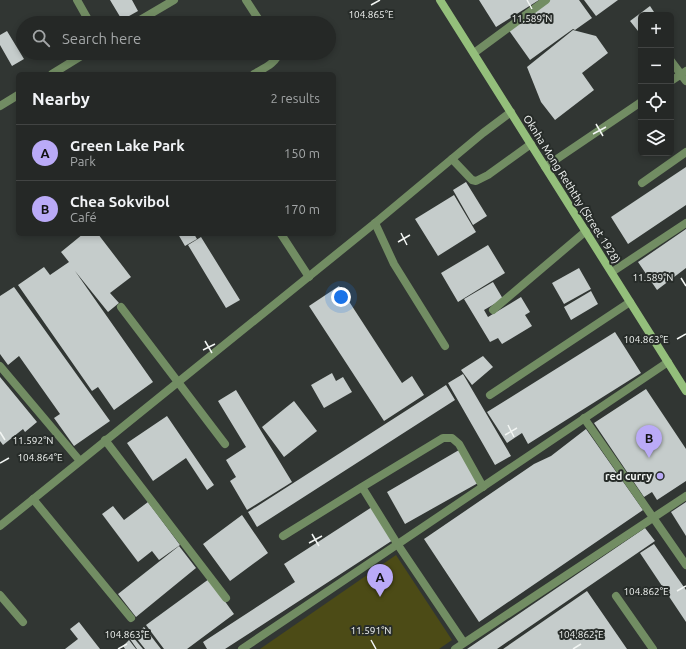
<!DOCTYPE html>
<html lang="en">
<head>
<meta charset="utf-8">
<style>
  :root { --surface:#252826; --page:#313432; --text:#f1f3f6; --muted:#a3a6a7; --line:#424443; --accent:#baaaf7 }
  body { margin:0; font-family:Ubuntu,sans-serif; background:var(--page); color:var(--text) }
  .controls { position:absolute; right:12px; top:12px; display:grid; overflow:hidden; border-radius:6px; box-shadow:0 2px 6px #0003 }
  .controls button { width:36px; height:36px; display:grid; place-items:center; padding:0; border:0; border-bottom:1px solid var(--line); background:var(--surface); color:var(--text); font:20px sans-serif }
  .you { position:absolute; left:341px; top:297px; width:14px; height:14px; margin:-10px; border:3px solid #fff; border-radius:50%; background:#1a73e8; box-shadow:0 0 0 6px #1a73e833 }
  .badge { display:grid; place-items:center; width:26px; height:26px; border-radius:50%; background:var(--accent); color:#111; font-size:13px; font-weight:700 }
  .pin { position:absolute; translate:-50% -33px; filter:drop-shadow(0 1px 2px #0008) }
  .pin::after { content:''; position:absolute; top:21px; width:14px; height:12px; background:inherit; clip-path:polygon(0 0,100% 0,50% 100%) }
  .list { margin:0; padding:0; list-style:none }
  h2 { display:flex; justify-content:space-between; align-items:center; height:52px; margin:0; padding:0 16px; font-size:17px }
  h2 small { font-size:13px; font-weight:400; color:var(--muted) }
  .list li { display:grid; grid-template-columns:26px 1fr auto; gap:12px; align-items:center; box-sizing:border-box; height:56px; padding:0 16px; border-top:1px solid var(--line) }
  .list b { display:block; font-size:15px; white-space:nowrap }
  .list p { margin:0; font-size:13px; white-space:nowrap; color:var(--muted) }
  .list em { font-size:13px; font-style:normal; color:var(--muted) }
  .icon { flex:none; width:22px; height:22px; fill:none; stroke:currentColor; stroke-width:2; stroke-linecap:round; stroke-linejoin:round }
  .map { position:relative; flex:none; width:686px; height:649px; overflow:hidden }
  .search { position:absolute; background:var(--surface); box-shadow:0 2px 6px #0003; left:16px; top:16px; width:320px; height:44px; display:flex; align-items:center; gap:10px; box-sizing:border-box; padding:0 14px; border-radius:22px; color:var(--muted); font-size:15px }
  .panel { position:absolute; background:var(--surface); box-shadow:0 2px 6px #0003; left:16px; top:72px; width:320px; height:164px; border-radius:6px }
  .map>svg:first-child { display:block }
  .green { fill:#4c4b16 }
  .building { fill:#c5cccb }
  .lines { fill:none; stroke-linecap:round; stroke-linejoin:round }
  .service { stroke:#728d63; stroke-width:8 }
  .minor { stroke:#728d63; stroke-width:8 }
  .secondary { stroke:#94bf7b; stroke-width:8 }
  .ticks { fill:none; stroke:#f2f5f3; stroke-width:1.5 }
  .poi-dot { fill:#baaaf7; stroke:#272c29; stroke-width:1.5 }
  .labels { text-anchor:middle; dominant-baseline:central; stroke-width:4; stroke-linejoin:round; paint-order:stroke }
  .street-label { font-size:11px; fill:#f2f5f3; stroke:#272c29 }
  .poi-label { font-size:11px; font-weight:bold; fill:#f2f5f3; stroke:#272c29; text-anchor:end }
  .ticks-label { font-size:10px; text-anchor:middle; fill:#f2f5f3; stroke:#272c29; stroke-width:4; stroke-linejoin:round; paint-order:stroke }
</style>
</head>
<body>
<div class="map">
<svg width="686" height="649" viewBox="0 0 686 649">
  <rect width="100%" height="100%" fill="#313633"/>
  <path class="green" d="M396,555L452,640L439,649H260Z"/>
  <path class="building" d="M110,0H132L138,11L122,20Z
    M479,0H539L496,27Z
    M550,0H579L592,18L575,30L573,29L530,60L508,29Z
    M584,0H618L596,16Z
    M650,6L656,15H641V30L638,31L630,21Z
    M573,30L596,36L608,53L582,73L594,90L555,120L541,102L527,67Z
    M7,31L24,59L12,66L0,45V35Z
    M686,167V205L628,244L611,217Z
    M466,182L487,216L473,225L453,190Z
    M454,195L476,232L438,256L415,219Z
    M686,229V268L657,290L638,262Z
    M83,234H98L131,277L110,293L119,303L108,312L75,271L153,382L114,410L98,387L92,391L18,285L44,267L50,275L69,262L61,252Z
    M178,234H194L197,239L185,246Z
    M201,237L240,300L226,308L188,245Z
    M488,245L505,273L458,302L441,273Z
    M579,268L591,289L564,304L552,283Z
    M493,282L503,299L484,310L488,317L521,297L530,312L525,315L532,326L502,344L498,338L490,342L464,299Z
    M339,286L402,383L412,376L424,395L384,421L309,306Z
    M14,287L110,421L74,446L54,418L60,414L19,356L8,365L0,354V296Z
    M591,291L598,304L571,320L564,307Z
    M615,332L641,373L528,444L522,433L507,443L487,412Z
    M483,356L493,367L472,385L461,370Z
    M332,373L336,381L343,377L352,392L324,408L311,385Z
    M463,374L511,456L495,465L448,383Z
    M0,377L37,422L25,432L23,429L3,445L0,441Z
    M446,385L455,400L257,527L248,512Z
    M646,389L686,449V481L657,500L652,492L644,497L594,423Z
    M236,390L292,482L247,510L230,481L236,477L226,460L246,447L218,401Z
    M294,401L317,431L284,457L262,427Z
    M167,416L214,485L207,490L186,458L153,481L127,443Z
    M586,429L643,510L479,622L424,539L534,464L551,456Z
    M459,450L478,483L405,524L387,492Z
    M148,502L180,545L159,560L152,551L138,562L102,514L113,506L124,520Z
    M686,502V536L671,512Z
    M372,507L393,540L225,649H207L203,642L295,582L284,564Z
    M242,515L268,553L230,581L203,544Z
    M645,528L655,541L497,649H467Z
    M654,544L686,590V622L640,553Z
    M179,546L196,568L136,617L118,594Z
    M209,579L234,614L187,649H164L146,625Z
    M587,591L627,649H503Z
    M79,622L100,649H65L78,639L70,629Z
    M144,627L161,649H145L134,635Z
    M133,637L143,649H137L130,639Z
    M129,640L136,649H125L123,646Z"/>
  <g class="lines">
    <path class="service" d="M474,53L546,0
      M671,61L686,81
      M671,81L686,71
      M452,159L472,180L476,181L488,175L531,144
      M545,167L641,102
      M642,183L686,152
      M375,223L394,264L445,346
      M281,234L309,277
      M612,272L686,223
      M121,307L225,444
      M493,310L586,231
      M33,499L131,618
      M0,595L23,622
      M616,596L653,649
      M242,649L668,362"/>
    <path class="minor" d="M77,0L90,23
      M246,0L261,23
      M135,23L174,0
      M52,74L86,53
      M254,74C262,69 277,63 278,53
      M0,106L18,95
      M0,366L80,461
      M490,395L630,302
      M584,418L686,565
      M105,440L226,598
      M362,487L443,438H452L459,444L483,487
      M0,526L375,223L483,133L511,112
      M283,536L362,487L398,545L464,643
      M455,649L686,496"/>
    <path class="secondary" d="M440,0L686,391"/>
  </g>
  <path class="ticks" d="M527,0L532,9M371,5L380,0M596,124L603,136M593,134L606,127M401,233L407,245M398,242L410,235M681,278L686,286M677,339L686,334M205,341L212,353M203,350L215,344M508,425L514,437M0,432L5,440M505,435L517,428M0,463L9,458M312,534L319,546M309,543L322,536M677,591L686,586M371,640L376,649M118,649L127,644M573,649L581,644"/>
  <circle class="poi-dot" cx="660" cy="476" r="4"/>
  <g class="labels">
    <g class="street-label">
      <text transform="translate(572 189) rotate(58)">Oknha Mong Reththy (Street 1928)</text>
    </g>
    <g class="poi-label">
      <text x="652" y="476">red curry</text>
    </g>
  </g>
  <g class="ticks-label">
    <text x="371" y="18">104.865°E</text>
    <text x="532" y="22">11.589°N</text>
    <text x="653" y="281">11.589°N</text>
    <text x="646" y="343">104.863°E</text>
    <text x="33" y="444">11.592°N</text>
    <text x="40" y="461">104.864°E</text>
    <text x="646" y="595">104.862°E</text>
    <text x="371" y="634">11.591°N</text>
    <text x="127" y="638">104.863°E</text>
    <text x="581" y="638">104.862°E</text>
  </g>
</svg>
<div class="controls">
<button>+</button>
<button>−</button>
<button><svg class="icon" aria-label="locate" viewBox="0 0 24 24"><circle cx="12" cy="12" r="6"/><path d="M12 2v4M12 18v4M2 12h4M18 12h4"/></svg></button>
<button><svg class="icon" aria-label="layers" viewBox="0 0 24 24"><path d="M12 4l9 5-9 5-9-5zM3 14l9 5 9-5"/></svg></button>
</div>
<div class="you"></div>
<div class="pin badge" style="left:380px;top:597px">A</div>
<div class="pin badge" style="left:649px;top:458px">B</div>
<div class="search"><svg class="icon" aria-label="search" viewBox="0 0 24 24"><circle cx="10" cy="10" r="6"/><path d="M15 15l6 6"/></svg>Search here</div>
<section class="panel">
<h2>Nearby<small>2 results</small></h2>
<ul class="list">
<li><span class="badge">A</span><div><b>Green Lake Park</b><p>Park</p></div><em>150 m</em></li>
<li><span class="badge">B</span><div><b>Chea Sokvibol</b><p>Café</p></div><em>170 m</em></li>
</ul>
</section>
</div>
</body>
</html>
